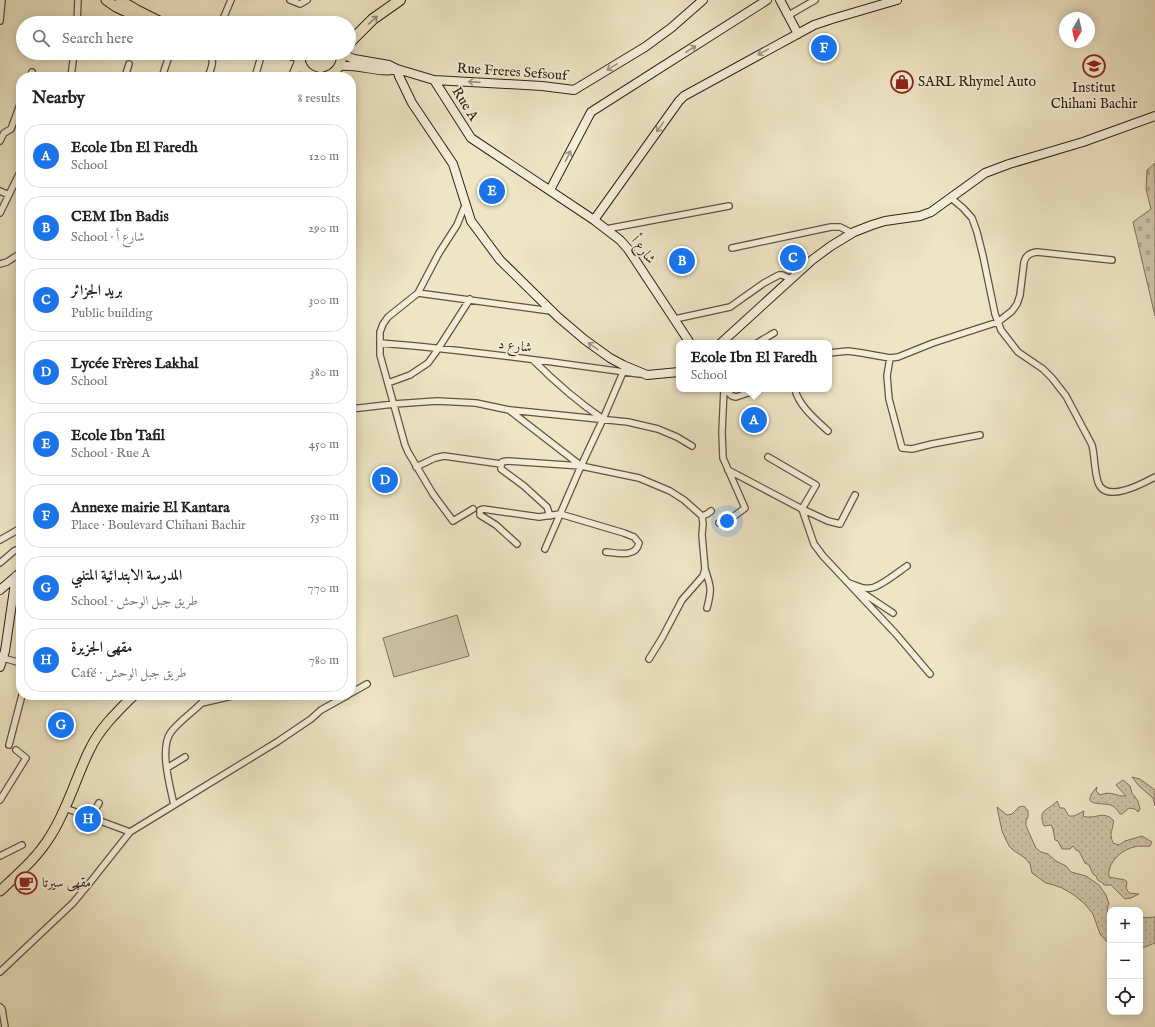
<!DOCTYPE html>
<html lang="en">
<head>
<meta charset="utf-8">
<style>
  :root { --surface:#fff; --page:#f6f6f6; --text:#222; --muted:#767676; --line:#e0e0e0; --accent:#1a73e8 }
  body { margin:0; font-family:"IM FELL English",Amiri,serif; background:var(--page); color:var(--text) }
  .controls { position:absolute; right:12px; bottom:12px; display:grid; overflow:hidden; border-radius:8px; box-shadow:0 2px 10px #0003 }
  .controls button { width:36px; height:36px; display:grid; place-items:center; padding:0; border:0; border-bottom:1px solid var(--line); background:var(--surface); color:var(--text); font:20px sans-serif }
  .compass { position:absolute; left:1059px; top:12px; width:36px; height:36px; border-radius:50%; background:var(--surface); box-shadow:0 2px 10px #0003; rotate:189deg }
  .you { position:absolute; left:727px; top:521px; width:14px; height:14px; margin:-10px; border:3px solid #fff; border-radius:50%; background:#1a73e8; box-shadow:0 0 0 6px #1a73e833 }
  .badge { display:grid; place-items:center; width:26px; height:26px; border-radius:50%; background:var(--accent); color:#fff; font-size:13px; font-weight:700 }
  .pin { position:absolute; translate:-50% -50%; border:2px solid #fff; box-shadow:0 1px 4px #0006 }
  .popup { position:absolute; left:676px; top:340px; width:156px; height:52px; box-sizing:border-box; display:grid; place-content:center; border-radius:8px; background:var(--surface); filter:drop-shadow(0 1px 3px #0005); font-size:13px; white-space:nowrap; color:var(--muted) }
  .popup b { font-size:15px; color:var(--text) }
  .popup::after { content:''; position:absolute; left:50%; top:100%; margin-left:-8px; border:8px solid transparent; border-top-color:var(--surface) }
  .list { margin:0; padding:0; list-style:none }
  h2 { display:flex; justify-content:space-between; align-items:center; height:52px; margin:0; padding:0 16px; font-size:17px }
  h2 small { font-size:13px; font-weight:400; color:var(--muted) }
  .list li { display:grid; grid-template-columns:26px 1fr auto; gap:12px; align-items:center; box-sizing:border-box; height:64px; margin:0 8px 8px; padding:0 8px; border:1px solid var(--line); border-radius:16px }
  .list b { display:block; font-size:15px; white-space:nowrap }
  .list p { margin:0; font-size:13px; white-space:nowrap; color:var(--muted) }
  .list em { font-size:13px; font-style:normal; color:var(--muted) }
  .icon { flex:none; width:22px; height:22px; fill:none; stroke:currentColor; stroke-width:2; stroke-linecap:round; stroke-linejoin:round }
  .map { position:relative; flex:none; width:1155px; height:1027px; overflow:hidden }
  .search { position:absolute; background:var(--surface); box-shadow:0 2px 10px #0003; left:16px; top:16px; width:340px; height:44px; display:flex; align-items:center; gap:10px; box-sizing:border-box; padding:0 14px; border-radius:22px; color:var(--muted); font-size:15px }
  .panel { position:absolute; background:var(--surface); box-shadow:0 2px 10px #0003; left:16px; top:72px; width:340px; height:628px; border-radius:16px }
  .map>svg:first-child { display:block }
  .grass { fill:url(#grass-dots); stroke:#80735c }
  .cemetery { fill:url(#cemetery-stones); stroke:#80735c }
  .park { fill:#cec4a7; stroke:#80735c }
  .lines { fill:none; stroke-linecap:round; stroke-linejoin:round }
  .street-casing { stroke:#61533f; stroke-width:8 }
  .secondary-casing { stroke:#322212; stroke-width:10 }
  .primary-casing { stroke:#322212; stroke-width:11 }
  .highway-casing { stroke:#322212; stroke-width:12 }
  .street { stroke:#f4eed9; stroke-width:5.5 }
  .secondary { stroke:#f4eed9; stroke-width:8 }
  .primary { stroke:#eee5c5; stroke-width:9 }
  .highway { stroke:#eee5c5; stroke-width:10 }
  .oneway { stroke:#90846c }
  .oneway2 { stroke:#9d927f }
  .labels { text-anchor:middle; dominant-baseline:central; stroke-width:3.5; stroke-linejoin:round; paint-order:stroke }
  .street-label { font-size:14px; fill:#322212; stroke:#f4eed9 }
  .poi-label { font-size:14px; fill:#322212; stroke:#f4eed9; text-anchor:start }
</style>
</head>
<body>
<div class="map">
<svg width="1155" height="1027" viewBox="0 0 1155 1027">
  <defs>
    <pattern id="grass-dots" width="8" height="8" patternUnits="userSpaceOnUse"><rect width="8" height="8" fill="#cec4a7"/><path d="M2 2h.1M6 6h.1" fill="none" stroke="#b1a88f" stroke-width="1.8" stroke-linecap="round"/></pattern>
    <pattern id="cemetery-stones" width="16" height="16" patternUnits="userSpaceOnUse"><rect width="16" height="16" fill="#cec4a7"/><path d="M2 7V4a2 2 0 0 1 4 0v3zM10 15v-3a2 2 0 0 1 4 0v3z" fill="#b1a88f"/></pattern>
  </defs>
  <rect width="100%" height="100%" fill="#eee5c5"/>
  <filter id="stains"><feTurbulence type="fractalNoise" baseFrequency=".005" numOctaves="4"/><feColorMatrix values="0 0 0 0 .2 0 0 0 0 .09 0 0 0 0 .02 0 0 0 .5 -.17"/></filter>
  <radialGradient id="worn" r=".72"><stop offset=".6" stop-color="#630" stop-opacity="0"/><stop offset="1" stop-color="#630" stop-opacity=".3"/></radialGradient>
  <path class="grass" d="M1132,777L1140,779L1155,790V806L1153,798L1139,786Z
    M1123,780L1130,786L1132,793L1138,801L1140,809L1138,812L1135,809L1129,808L1122,814H1120C1118,811 1116,808 1113,806C1104,801 1077,809 1097,787L1096,791L1100,795C1110,790 1117,797 1126,796L1116,785Z
    M1057,801L1060,808H1064L1069,816H1074L1084,811L1083,816C1085,817 1088,817 1090,817C1098,817 1104,812 1112,819C1114,821 1114,821 1113,824C1112,834 1109,832 1113,843L1119,845L1125,841L1142,836L1152,842L1150,846C1144,847 1139,845 1134,847C1121,850 1107,863 1109,877L1125,880L1127,882L1126,888L1129,893L1139,894L1131,898L1125,899L1111,885H1104L1102,882C1098,882 1097,879 1096,876L1093,874L1089,865L1085,863L1079,851L1076,850L1073,846L1070,849H1062L1058,841L1055,840L1053,829L1051,825L1044,826C1037,808 1049,811 1057,801Z
    M1024,806L1028,811V817L1026,821V826L1036,848L1041,852L1048,854L1056,861L1066,866L1071,872L1086,876L1099,885L1106,895L1109,904L1107,908L1108,914L1110,916V945L1100,934L1093,914L1085,904L1074,895L1062,888L1054,885L1046,883L1032,873L1030,864L1025,858L1013,850L1009,846L1002,831L997,807L1007,815L1012,814L1019,807Z
    M1155,917V943L1140,949V918Z"/>
  <path class="cemetery" d="M1155,163V316L1133,222L1151,209L1146,189L1147,170Z"/>
  <path class="park" d="M457,615L469,656L394,677L383,638Z"/>
  <g class="lines">
    <g class="street-casing">
      <path id="street" d="M290,0L300,4L307,0
        M789,15L815,0
        M223,19L231,0
        M0,21L2,0
        M77,23L78,0
        M30,77L32,72
        M71,77L74,53
        M125,77L129,64
        M162,77L170,53
        M208,77C211,68 216,60 208,53
        M255,77L262,53
        M0,141L4,133L11,129L21,102
        M0,191L9,195
        M951,198L963,208L972,218L977,232L983,256L995,314L1001,330L1018,352L1043,369L1052,378L1066,396L1092,445C1095,457 1094,470 1098,482C1105,504 1142,484 1155,477
        M466,203L457,225L439,253L418,293L388,317L383,324L380,332V355L405,445L408,452L433,494L453,521L473,509
        M0,213L21,170
        M606,229L729,206
        M732,248L831,227H840L852,233
        M0,264L7,262L21,253
        M418,293L551,311
        M675,319L730,307L764,283L779,275H782L791,279
        M380,343C466,350 553,362 639,374
        M757,343L774,333
        M829,353L848,351L862,353L890,358L898,357L933,343L998,322L1012,311L1017,304L1020,295L1024,262C1026,255 1030,253 1037,252L1112,260
        M890,358L887,376L889,399L902,448L912,449L932,444L980,435
        M533,360C555,382 578,402 603,419
        M388,383L410,375L428,363L436,352L470,299
        M724,389L732,396L736,397L760,389
        M795,389C798,405 816,420 828,431
        M351,409L394,404L437,401L476,403L509,410L580,465
        M510,410L628,422L658,429L677,437L692,446
        M768,457L816,485L802,509L814,544L823,556L896,634L930,674
        M416,467L435,458L444,456L501,464
        M728,470L802,509L828,521L840,524L855,495
        M550,516L547,507L524,486L501,469V465L502,462L507,461L581,466L639,478L670,491L684,500L702,516L703,524L702,535L705,569L703,576L682,600L662,638L649,659
        M702,516L707,514L711,511
        M719,523L729,520L745,508L723,458L722,432L724,389
        M0,540L21,528
        M517,544L496,525L480,515V510L483,509L539,517L560,514L624,533L634,537L639,543C636,558 617,553 606,552
        M545,549L581,466L603,419L624,370
        M0,563L14,551L21,548
        M705,569C711,587 712,589 707,608
        M849,583C856,585 863,590 871,588C880,587 898,572 907,566
        M854,587L893,613
        M13,599L21,596
        M3,658L21,663
        M351,693L367,684
        M202,703L236,695
        M9,745L22,695
        M167,768L185,757
        M0,800L26,758L16,750
        M174,805C170,786 159,748 171,732C182,718 198,709 209,695
        M65,808L130,832
        M91,818L99,803
        M0,856L22,845
        M0,972L73,903L88,885L130,832L277,742L311,719L321,710L348,695
        M0,1007L2,1009L5,1027"/>
    </g>
    <g class="secondary-casing">
      <path id="secondary" d="M780,0L798,34
        M342,54L354,59L389,65L397,69L434,80L471,138L594,220L620,240L628,249L690,343
        M339,66C358,64 383,74 397,69
        M397,69L399,76L412,103L453,164L471,221L500,260L558,317L585,340L610,358L623,365L647,375L679,372
        M434,80L542,86L574,90L645,47L671,28L703,0
        M550,190L591,112L767,0
        M594,220L679,101L684,96L814,25L832,19L897,0
        M721,343L812,260L831,246L854,232L872,225L885,221L920,216L931,212L985,173L1009,164L1083,142L1155,116
        M0,590L21,572
        M0,667L5,651L16,576"/>
    </g>
    <g class="primary-casing">
      <path id="primary" d="M106,0L116,7L150,23
        M120,0L137,10L163,23
        M282,53L299,57
        M300,53C299,65 305,74 317,77
        M293,77L300,60
        M324,77C336,74 342,65 342,53
        M0,891C18,874 38,857 51,835C68,808 76,777 90,749C100,728 117,712 134,695"/>
    </g>
    <g class="highway-casing">
      <path id="highway" d="M349,43L373,19L400,0"/>
    </g>
    <use href="#street" class="street"/>
    <use href="#secondary" class="secondary"/>
    <use href="#primary" class="primary"/>
    <use href="#highway" class="highway"/>
  </g>
  <defs><path id="oneway-shaft" d="M-6 0H5M1.5-3L5.5 0L1.5 3" fill="none" stroke-width="1.6" stroke-linecap="round" stroke-linejoin="round"/></defs>
  <use class="oneway" href="#oneway-shaft" transform="translate(373 20) rotate(-42)"/>
  <g class="oneway2">
    <use href="#oneway-shaft" transform="translate(691 49) rotate(-33)"/>
    <use href="#oneway-shaft" transform="translate(763 52) rotate(151)"/>
    <use href="#oneway-shaft" transform="translate(612 67) rotate(149)"/>
    <use href="#oneway-shaft" transform="translate(474 82) rotate(-176)"/>
    <use href="#oneway-shaft" transform="translate(660 127) rotate(125)"/>
    <use href="#oneway-shaft" transform="translate(568 156) rotate(-64)"/>
    <use href="#oneway-shaft" transform="translate(593 346) rotate(-144)"/>
  </g>
  <defs>
    <g id="university-ring" transform="scale(1.15)"><circle r="9.5" fill="#f4eed9" stroke="#8f2418" stroke-width="1.5"/><path d="M0-5L7-2L0 1L-7-2ZM-4 1L0 2.5L4 1V4Q0 6-4 4Z" fill="#8f2418"/></g>
    <g id="shop-ring" transform="scale(1.15)"><circle r="9.5" fill="#f4eed9" stroke="#8f2418" stroke-width="1.5"/><path d="M-5-2.5h2.3a2.7 3.5 0 0 1 5.4 0H5L5.5 6h-11ZM-1.5-2.5h3a1.5 2.3 0 0 0-3 0Z" fill="#8f2418"/></g>
    <g id="cafe-ring" transform="scale(1.15)"><circle r="9.5" fill="#f4eed9" stroke="#8f2418" stroke-width="1.5"/><path d="M-5.5-4.5H6V0H3Q3 3.5 0 3.5H-2.5Q-5.5 3.5-5.5 0ZM3-3.2v2h1.7v-2ZM-6 4.5H4V6H-6Z" fill="#8f2418"/></g>
  </defs>
  <g fill-rule="evenodd">
    <use href="#university-ring" x="1094" y="66"/>
    <use href="#shop-ring" x="902" y="82"/>
    <use href="#cafe-ring" x="26" y="883"/>
  </g>
  <g class="labels">
    <g class="street-label">
      <text transform="translate(512 72) rotate(4)">Rue Freres Sefsouf</text>
      <text transform="translate(465 104) rotate(58)">Rue A</text>
      <text transform="translate(643 250) rotate(53)">شارع أ</text>
      <text transform="translate(515 346) rotate(7)">شارع د</text>
    </g>
    <g class="poi-label">
      <text x="918" y="82">SARL Rhymel Auto</text>
      <text x="1094" y="88" text-anchor="middle">Institut<tspan x="1094" dy="16">Chihani Bachir</tspan></text>
      <text x="42" y="883">مقهى سيرتا</text>
    </g>
  </g>
  <rect width="100%" height="100%" filter="url(#stains)"/>
  <rect width="100%" height="100%" fill="url(#worn)"/>
</svg>
<div class="controls">
<button>+</button>
<button>−</button>
<button><svg class="icon" aria-label="locate" viewBox="0 0 24 24"><circle cx="12" cy="12" r="6"/><path d="M12 2v4M12 18v4M2 12h4M18 12h4"/></svg></button>
</div>
<svg class="compass" viewBox="-18 -18 36 36"><path d="M0-13l5 13h-10z" fill="#e53935"/><path d="M0 13l5-13h-10z" fill="#767676"/></svg>
<div class="you"></div>
<div class="pin badge" style="left:754px;top:420px">A</div>
<div class="popup"><b>Ecole Ibn El Faredh</b>School</div>
<div class="pin badge" style="left:682px;top:261px">B</div>
<div class="pin badge" style="left:793px;top:258px">C</div>
<div class="pin badge" style="left:385px;top:480px">D</div>
<div class="pin badge" style="left:492px;top:191px">E</div>
<div class="pin badge" style="left:824px;top:48px">F</div>
<div class="pin badge" style="left:61px;top:725px">G</div>
<div class="pin badge" style="left:88px;top:819px">H</div>
<div class="search"><svg class="icon" aria-label="search" viewBox="0 0 24 24"><circle cx="10" cy="10" r="6"/><path d="M15 15l6 6"/></svg>Search here</div>
<section class="panel">
<h2>Nearby<small>8 results</small></h2>
<ul class="list">
<li><span class="badge">A</span><div><b>Ecole Ibn El Faredh</b><p>School</p></div><em>120 m</em></li>
<li><span class="badge">B</span><div><b>CEM Ibn Badis</b><p>School · شارع أ</p></div><em>290 m</em></li>
<li><span class="badge">C</span><div><b>بريد الجزائر</b><p>Public building</p></div><em>300 m</em></li>
<li><span class="badge">D</span><div><b>Lycée Frères Lakhal</b><p>School</p></div><em>380 m</em></li>
<li><span class="badge">E</span><div><b>Ecole Ibn Tafil</b><p>School · Rue A</p></div><em>450 m</em></li>
<li><span class="badge">F</span><div><b>Annexe mairie El Kantara</b><p>Place · Boulevard Chihani Bachir</p></div><em>530 m</em></li>
<li><span class="badge">G</span><div><b>المدرسة الابتدائية المتنبي</b><p>School · طريق جبل الوحش</p></div><em>770 m</em></li>
<li><span class="badge">H</span><div><b>مقهى الجزيرة</b><p>Café · طريق جبل الوحش</p></div><em>780 m</em></li>
</ul>
</section>
</div>
</body>
</html>
